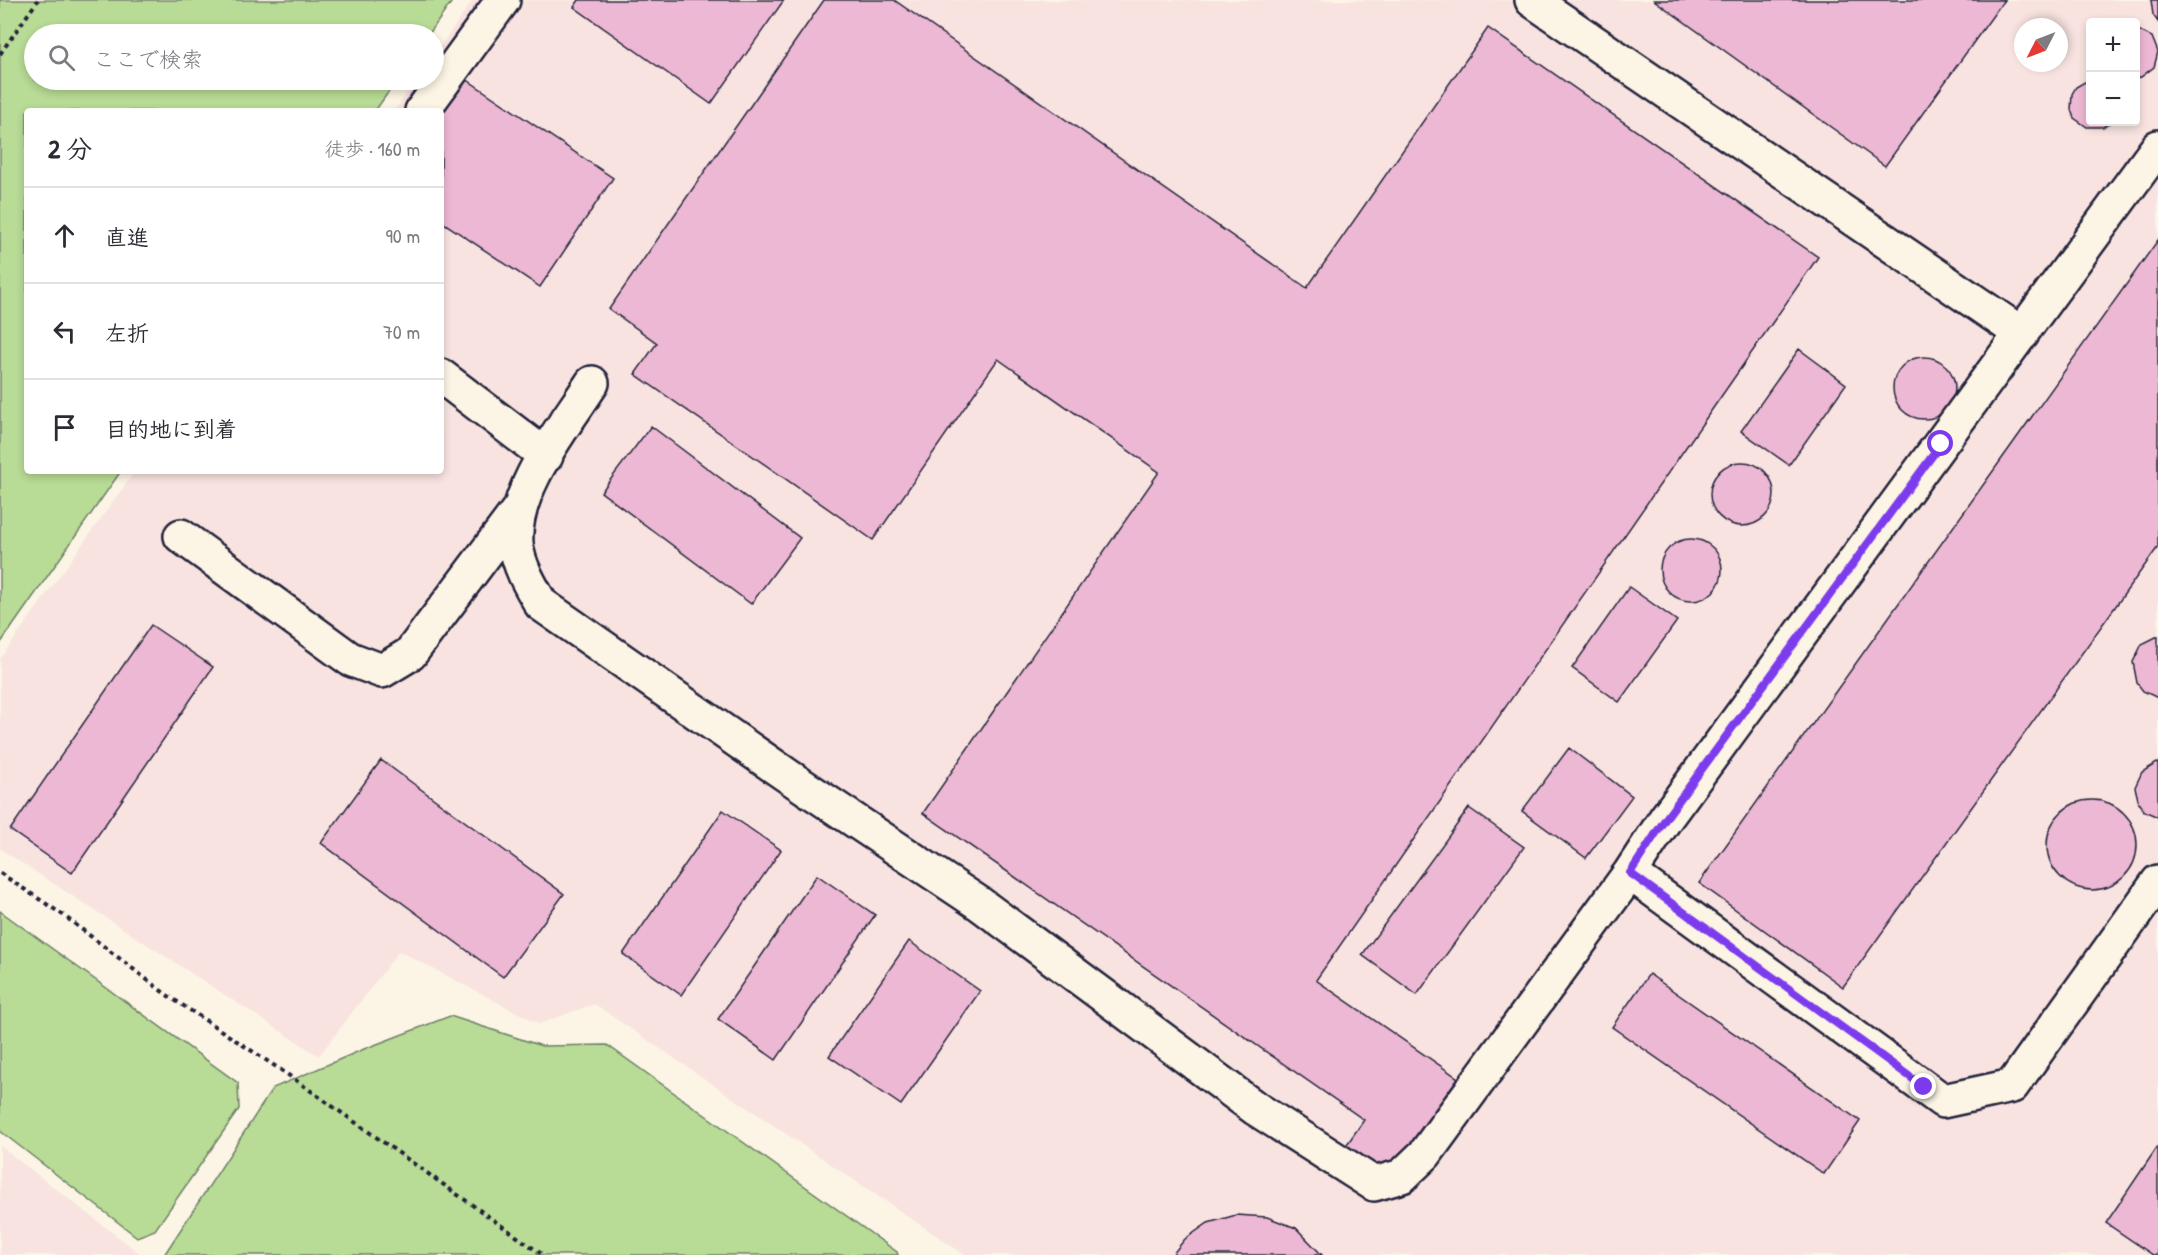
<!DOCTYPE html>
<html lang="ja">
<head>
<meta charset="utf-8">
<style>
  :root { --surface:#fff; --page:#f2f2f3; --text:#2b2b33; --muted:#7c7c81; --line:#e1e1e2 }
  body { margin:0; font-family:"Patrick Hand","Klee One",sans-serif; background:var(--page); color:var(--text) }
  .controls { position:absolute; right:18px; top:18px; display:grid; overflow:hidden; border-radius:6px; box-shadow:0 3px 9px #0003 }
  .controls button { width:54px; height:54px; display:grid; place-items:center; padding:0; border:0; border-bottom:2px solid var(--line); background:var(--surface); color:var(--text); font:30px sans-serif }
  .compass { position:absolute; left:2014px; top:18px; width:54px; height:54px; border-radius:50%; background:var(--surface); box-shadow:0 3px 9px #0003; rotate:228deg }
  .stop { position:absolute; width:18px; height:18px; margin:-14px; border:4px solid #7c3aed; border-radius:50%; background:#fff }
  .stop.end { background:#7c3aed; border-color:#fff; box-shadow:0 2px 6px #0008 }
  .list { margin:0; padding:0; list-style:none }
  h2 { display:flex; justify-content:space-between; align-items:center; height:78px; margin:0; padding:0 24px; font-size:26px }
  h2 small { font-size:20px; font-weight:400; color:var(--muted) }
  .list li { display:grid; grid-template-columns:39px 1fr auto; gap:18px; align-items:center; box-sizing:border-box; height:96px; padding:0 24px; border-top:2px solid var(--line) }
  .list b { display:block; font-size:22px; white-space:nowrap }
  .list em { font-size:20px; font-style:normal; color:var(--muted) }
  .icon { flex:none; width:33px; height:33px; fill:none; stroke:currentColor; stroke-width:2; stroke-linecap:round; stroke-linejoin:round }
  .map { position:relative; flex:none; width:2158px; height:1255px; overflow:hidden }
  .search { position:absolute; background:var(--surface); box-shadow:0 3px 9px #0003; left:24px; top:24px; width:420px; height:66px; display:flex; align-items:center; gap:15px; box-sizing:border-box; padding:0 21px; border-radius:33px; color:var(--muted); font-size:22px }
  .panel { position:absolute; background:var(--surface); box-shadow:0 3px 9px #0003; left:24px; top:108px; width:420px; height:366px; border-radius:6px }
  .map>svg:first-child { display:block }
  .built { fill:#f8e3e0; fill-rule:evenodd }
  .green { fill:#b8db95; stroke:#6d7e68; stroke-width:1.5 }
  .building { fill:#edb8d3; stroke:#22223b; stroke-width:1.5 }
  .lines { fill:none; stroke-linecap:round; stroke-linejoin:round }
  .minor-casing { stroke:#22223b; stroke-width:38 }
  .path { stroke:#22223b; stroke-width:4; stroke-dasharray:4.5 4.5; stroke-linecap:butt }
  .minor { stroke:#fcf5e5; stroke-width:33 }
  .route { stroke:#7c3aed; stroke-width:8 }
</style>
</head>
<body>
<div class="map">
<svg width="2158" height="1255" viewBox="0 0 2158 1255">
  <rect width="100%" height="100%" fill="#fcf5e5"/>
  <filter id="ink" filterUnits="userSpaceOnUse"><feTurbulence type="fractalNoise" baseFrequency=".0167" numOctaves="2"/><feDisplacementMap in="SourceGraphic" scale="12" xChannelSelector="R" yChannelSelector="G"/><feConvolveMatrix kernelMatrix="1 2 1 2 8 2 1 2 1" color-interpolation-filters="sRGB"/></filter>
  <g filter="url(#ink)">
    <path class="built" d="M473,0H2158V1255H965L594,1004L539,1024L399,951L319,1056L0,849V659L135,471H441V111H394L416,80H434V55ZM2090,22H2136V122H2090ZM2023,27H2059V63H2023Z
      M0,1146L142,1255H0Z"/>
    <path class="green" d="M0,0H453L429,34H34V80H397L375,111H27V471H121L0,644Z
      M0,911L238,1083L239,1109L155,1230L137,1237L0,1131Z
      M450,1016L542,1046L607,1045L897,1252L898,1255H164L273,1088L364,1049Z"/>
    <path class="building" d="M579,0H784L711,104L574,7Z
      M824,0H894L1307,288L1488,28L1818,257L1316,980L1458,1078L1389,1178L1345,1147L1364,1120L923,813L1159,472L998,359L873,540L635,374L657,343L609,309Z
      M1654,0H2004L1885,166Z
      M2151,0H2158V22L2153,15Z
      M2136,29L2152,37L2158,52L2154,67L2141,77L2136,78Z
      M460,75L613,178L540,287L441,221V111Z
      M2090,79V122H2111L2103,127H2087L2074,118L2071,110L2072,94L2076,87Z
      M2158,240V547L1843,987L1699,883Z
      M1799,349L1846,384L1789,465L1741,431Z
      M1893 388a31 31 0 1 1 62 0a31 31 0 1 1-62 0Z
      M651,426L800,538L751,604L601,492Z
      M1710 494a32 32 0 1 1 64 0a32 32 0 1 1-64 0Z
      M1660 570a31 31 0 1 1 62 0a31 31 0 1 1-62 0Z
      M1629,587L1677,621L1619,702L1572,668Z
      M151,625L213,667L72,873L10,830Z
      M2158,636V698L2143,691L2137,683L2133,662L2142,644Z
      M1569,748L1632,796L1586,858L1522,811Z
      M381,760L564,894L503,977L321,843Z
      M2157,763H2158V817L2144,811L2139,804L2135,787L2142,772Z
      M2047 845a45 45 0 1 1 90 0a45 45 0 1 1-90 0Z
      M1469,808L1524,847L1417,995L1362,955Z
      M723,810L781,850L681,995L623,954Z
      M817,875L875,915L776,1060L718,1019Z
      M909,941L980,991L901,1105L829,1056Z
      M1649,974L1860,1121L1824,1174L1612,1027Z
      M2158,1146V1255H2153L2106,1223Z
      M1236,1215L1267,1217L1296,1228L1322,1255H1172L1185,1239L1208,1223Z"/>
    <g class="lines">
      <g class="minor-casing">
        <path id="minor" d="M1532,0L2022,334
          M422,111L503,0
          M441,376L546,456
          M592,383C564,427 512,489 516,544C518,565 531,587 541,604L788,776L980,904L1255,1108L1374,1184L1402,1176L1425,1154L1630,873L1666,818L2158,147
          M181,536L350,659L382,671L410,654L519,509
          M1630,873L1943,1101L2012,1086L2158,882"/>
      </g>
      <path class="path" d="M0,54L38,0
        M0,873L63,915L167,995L284,1072L543,1255"/>
      <use href="#minor" class="minor"/>
    </g>
  </g>
  <g class="lines" filter="url(#ink)">
    <path class="route" d="M1924,1087L1630,873L1666,818L1941,444"/>
  </g>
</svg>
<div class="controls">
<button>+</button>
<button>−</button>
</div>
<svg class="compass" viewBox="-18 -18 36 36"><path d="M0-13l5 13h-10z" fill="#e53935"/><path d="M0 13l5-13h-10z" fill="#7c7c81"/></svg>
<div class="stop" style="left:1941px;top:444px"></div>
<div class="stop end" style="left:1924px;top:1087px"></div>
<div class="search"><svg class="icon" aria-label="search" viewBox="0 0 24 24"><circle cx="10" cy="10" r="6"/><path d="M15 15l6 6"/></svg>ここで検索</div>
<section class="panel">
<h2>2 分<small>徒歩 · 160 m</small></h2>
<ul class="list">
<li><svg class="icon" aria-label="ahead" viewBox="0 0 24 24"><path d="M12 20V5M6 11l6-6 6 6"/></svg><div><b>直進</b></div><em>90 m</em></li>
<li><svg class="icon" aria-label="left" viewBox="0 0 24 24"><path d="M17 20v-9H6M10 6l-5 5 5 5"/></svg><div><b>左折</b></div><em>70 m</em></li>
<li><svg class="icon" aria-label="arrive" viewBox="0 0 24 24"><path d="M6 21V4h12l-3 4 3 4H6"/></svg><div><b>目的地に到着</b></div></li>
</ul>
</section>
</div>
</body>
</html>
